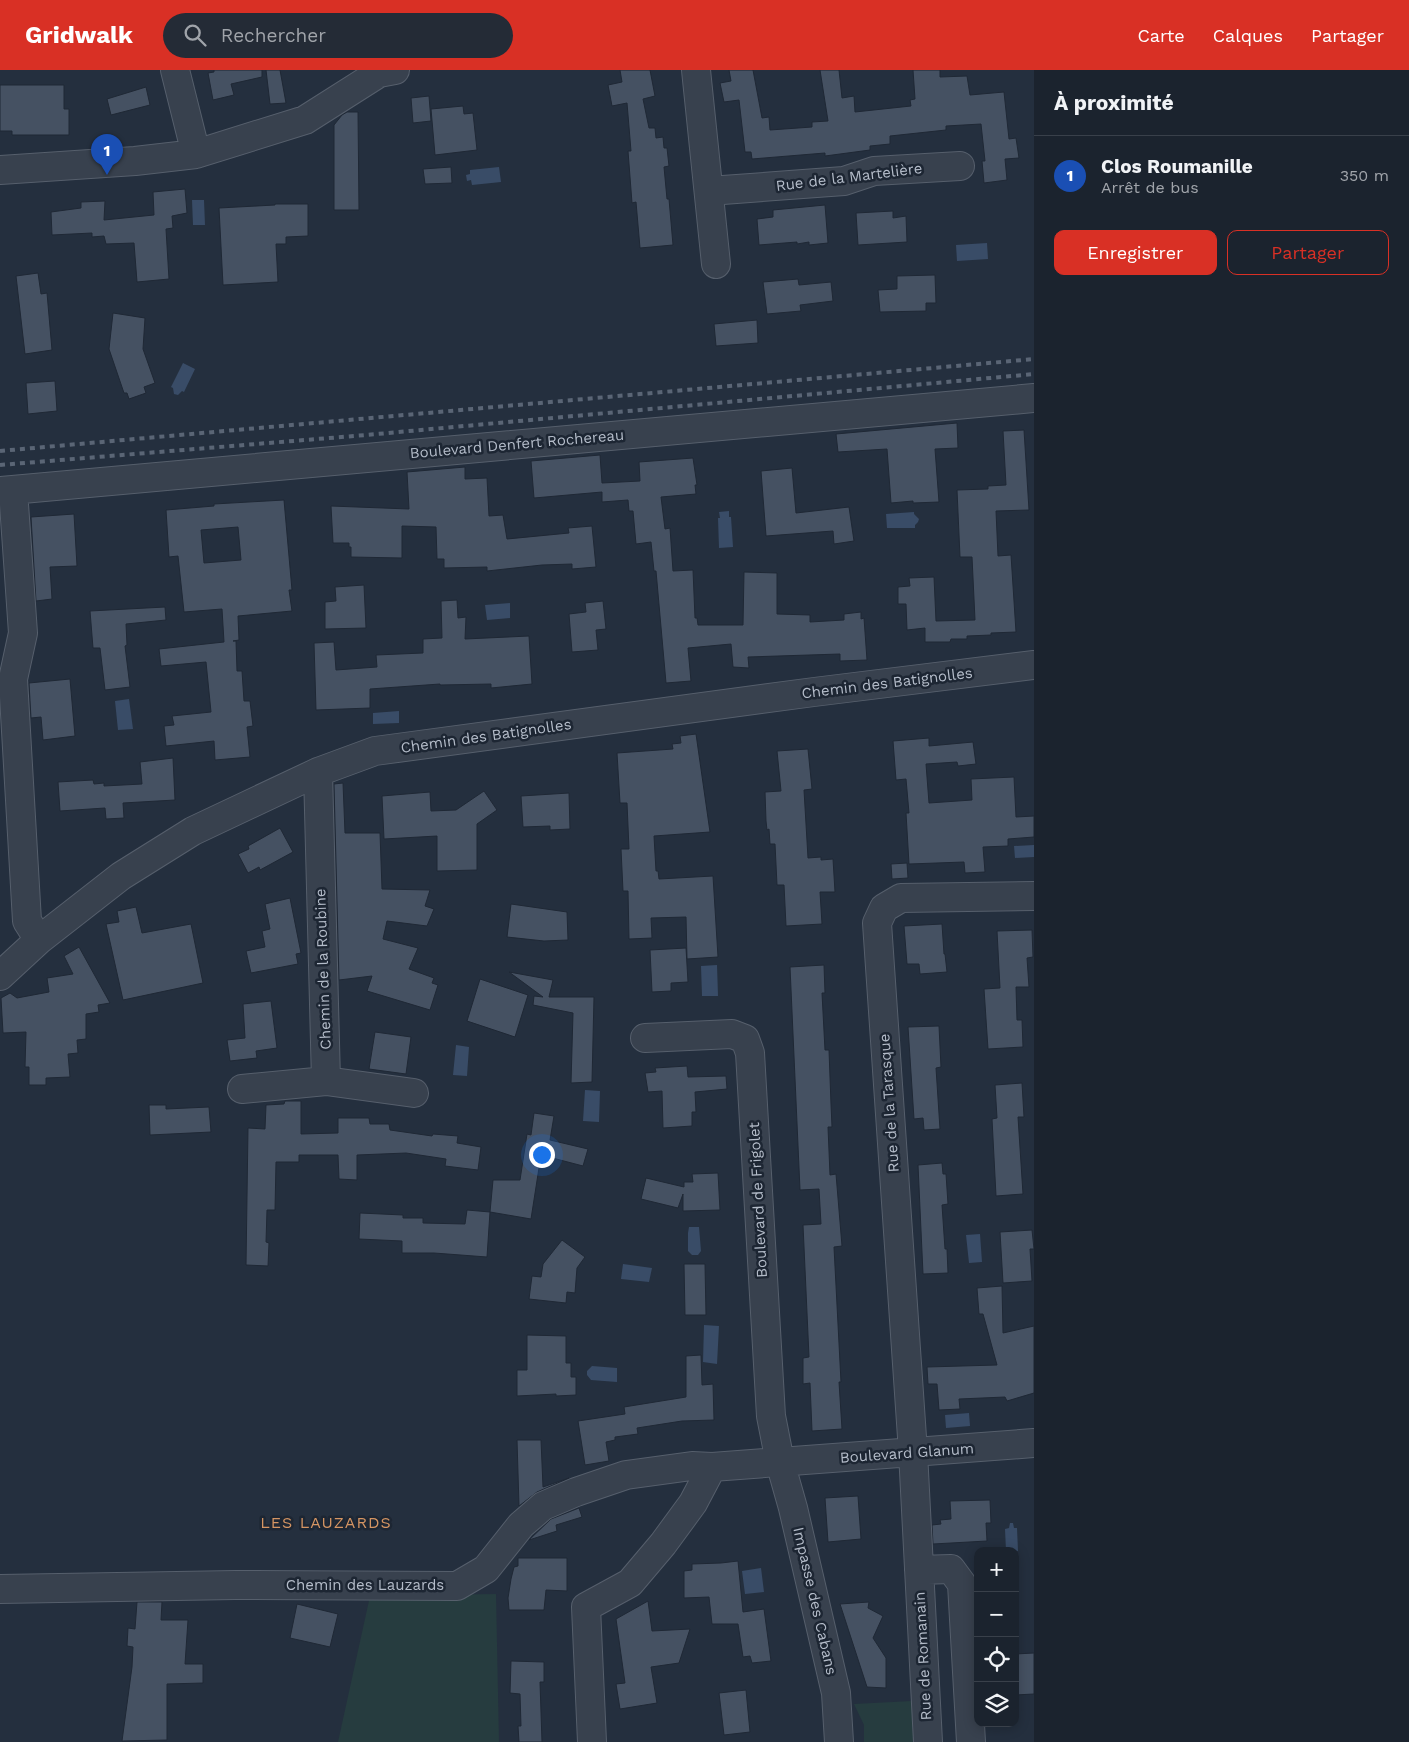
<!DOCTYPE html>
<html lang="fr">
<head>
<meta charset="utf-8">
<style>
  :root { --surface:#1b232e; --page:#242b36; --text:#f1f3f6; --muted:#a0a4aa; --line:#39404a; --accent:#d93025 }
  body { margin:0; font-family:"Work Sans",sans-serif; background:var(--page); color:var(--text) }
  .controls { position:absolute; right:15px; bottom:15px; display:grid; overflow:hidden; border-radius:10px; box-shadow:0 2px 12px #0003 }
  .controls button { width:45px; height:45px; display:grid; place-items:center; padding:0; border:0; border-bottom:1px solid var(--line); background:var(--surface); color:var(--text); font:25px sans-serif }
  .you { position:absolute; left:541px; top:1084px; width:18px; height:18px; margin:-12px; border:4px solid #fff; border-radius:50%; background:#1a73e8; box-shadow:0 0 0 8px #1a73e833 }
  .badge { display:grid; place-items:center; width:32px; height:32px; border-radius:50%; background:var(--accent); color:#fff; font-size:16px; font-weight:700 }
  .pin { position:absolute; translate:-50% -41px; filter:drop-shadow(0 1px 2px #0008) }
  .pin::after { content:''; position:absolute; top:26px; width:18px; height:15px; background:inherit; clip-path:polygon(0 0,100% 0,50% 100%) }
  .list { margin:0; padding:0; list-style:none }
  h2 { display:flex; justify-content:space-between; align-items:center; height:65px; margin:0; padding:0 20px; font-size:21px }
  h2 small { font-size:16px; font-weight:400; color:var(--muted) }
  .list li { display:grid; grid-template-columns:32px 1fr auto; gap:15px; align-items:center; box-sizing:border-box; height:80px; padding:0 20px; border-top:1px solid var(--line) }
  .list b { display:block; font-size:19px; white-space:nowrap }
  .list p { margin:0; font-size:16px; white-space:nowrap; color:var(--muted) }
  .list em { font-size:16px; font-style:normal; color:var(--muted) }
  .actions { display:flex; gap:10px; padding:15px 20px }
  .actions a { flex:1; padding:11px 0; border:1px solid var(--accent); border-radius:10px; text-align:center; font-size:18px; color:var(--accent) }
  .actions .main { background:var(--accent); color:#fff }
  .icon { flex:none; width:28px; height:28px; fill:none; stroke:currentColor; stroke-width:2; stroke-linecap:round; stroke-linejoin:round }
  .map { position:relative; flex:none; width:1034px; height:1672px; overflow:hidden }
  header { display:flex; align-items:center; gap:30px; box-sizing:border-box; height:70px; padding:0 25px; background:var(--accent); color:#fff }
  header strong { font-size:24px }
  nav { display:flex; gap:28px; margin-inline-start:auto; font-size:18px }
  .search { width:350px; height:45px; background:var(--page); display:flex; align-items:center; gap:12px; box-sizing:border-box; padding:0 18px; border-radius:28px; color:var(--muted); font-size:19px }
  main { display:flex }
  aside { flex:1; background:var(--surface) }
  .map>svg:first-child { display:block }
  .green { fill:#263c3f }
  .water { fill:#394c67 }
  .building { fill:#455162; stroke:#1f2835; fill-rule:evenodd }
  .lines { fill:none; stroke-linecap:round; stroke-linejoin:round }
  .minor-casing { stroke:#565f6c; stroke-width:30 }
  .minor { stroke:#38414e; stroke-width:28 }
  .rail { stroke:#5a6575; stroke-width:4; stroke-dasharray:5 5; stroke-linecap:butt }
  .labels { text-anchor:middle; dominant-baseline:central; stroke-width:5; stroke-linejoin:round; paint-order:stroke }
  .street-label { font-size:15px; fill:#b4bcc9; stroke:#1d2633 }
  .neighbourhood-label { font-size:16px; letter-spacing:1px; fill:#d59563; stroke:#1d2633 }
</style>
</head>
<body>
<header>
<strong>Gridwalk</strong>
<div class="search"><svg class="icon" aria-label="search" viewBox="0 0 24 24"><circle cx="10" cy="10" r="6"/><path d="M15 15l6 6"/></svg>Rechercher</div>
<nav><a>Carte</a><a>Calques</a><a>Partager</a></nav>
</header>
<main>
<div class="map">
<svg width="1034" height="1672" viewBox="0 0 1034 1672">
  <rect width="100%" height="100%" fill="#242f3e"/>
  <path class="green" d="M496,1524L499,1672H338L370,1526Z
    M912,1631L913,1672H864V1655L854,1634Z"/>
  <path class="water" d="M499,97L501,112L472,115L471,110L467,111L466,105L470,104V100Z
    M192,130H204L205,155H193Z
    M987,173L988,189L957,191L956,175Z
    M183,293L195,299L184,322L182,321L178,325L174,324L173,318L171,317Z
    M729,441V447H731L733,477L719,478L718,448H720L719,442Z
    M914,442V444L919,449L918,452L915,455V458H887L886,444Z
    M510,533V548L487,550L485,535Z
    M129,629L133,659L118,660L115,631Z
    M399,641V653L373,654V643Z
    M1034,775V787L1015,788L1014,776Z
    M717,895L718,926H702L701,896Z
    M456,975L469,977L467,1006L453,1005Z
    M585,1020L600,1021L599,1052L583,1051Z
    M689,1157H699L701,1181L698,1185H692L688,1181V1163Z
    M980,1164L982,1192L969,1193L966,1165Z
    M623,1194L652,1198L649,1212L621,1209Z
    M704,1255L719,1256L717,1294L703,1292Z
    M592,1296L617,1298V1312L591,1310L587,1305V1301Z
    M969,1343L970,1356L946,1358L945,1345Z
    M1010,1453H1013L1014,1458H1017L1018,1481H1006L1005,1459L1009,1458Z
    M761,1498L764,1522L745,1524L742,1501Z"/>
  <path class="building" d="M214,0H262V7L231,14L234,25L213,30L208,3L214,2Z
    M266,0H280L286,33L270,34Z
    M620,0H650L655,26L643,29L649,58H655L656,68L663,67L664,78H667L669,96L664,97L667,129H669L673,175L640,178L636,132L632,133L628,81H631L627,33L612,36L608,15L622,12Z
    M729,0H753L762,48L769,47L770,60L812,57V52L828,51L820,0H839L842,28L854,26L855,42L911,36L910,30L915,29L913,0H940V7L967,6L970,25L1004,22L1009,69L1016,68L1019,88L1005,89L1007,110L984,113L982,91H985L981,54L946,56V60L890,66V74L870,76V80L825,86V83L752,89L751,82H745L739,30L724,32L720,13L731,11Z
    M0,15H64V39H69V65H12V61H0Z
    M146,17L150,35L111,45L107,29Z
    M429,26L431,51L413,53L411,28Z
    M463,36L464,44L473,43L477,80L435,85L431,39Z
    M347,42H358L359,140H334V55L342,45Z
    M451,97L452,113L425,114L423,99Z
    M185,119L187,143L172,146L173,158L166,159L169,209L137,212L134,173L106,174L104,166L92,167V163L52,165L51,142L81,138V132L105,131L104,150L154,145L153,122Z
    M275,134H308V166L286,167V174H276L278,212L223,215L219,138L275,135Z
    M825,135L828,173L809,175V172L797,174V172L759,175L757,149L773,147V140Z
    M893,141V148L906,146L907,172L858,175L856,143Z
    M38,203L41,224L47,223L52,280L25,284L16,206Z
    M935,205L936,233H926V241L880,242L878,220L897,219V206Z
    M798,209L799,215L831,212L833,231L800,235L801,241L767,244L763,212Z
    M113,243L145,248L143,279L155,313L144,317L146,323L129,329L127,323H124L109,279Z
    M757,250L758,273L716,276L714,254Z
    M55,311L57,341L28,344L26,313Z
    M957,353L958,378L935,379L939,432L913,433V431L891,433L887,379L838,382L836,364Z
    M1024,360L1029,440L996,441L998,486L1011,485L1016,562L991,563V565L967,566V569H951L950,572H925V558L907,560L906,534H898V517L910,516L909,508L934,507L936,551L975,550L972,487H960L957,420L988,419V416L1006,415L1003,361Z
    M600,385L602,413L640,411L639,392L693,388L697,415H695L696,424L661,427L665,459L670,458L673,501L693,500L695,548H697L698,555H743L744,502L777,503V544L810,545V552L844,550V544L861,542V549L864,548L867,590L840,591V584L748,587L749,598L733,597L731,574L688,578L691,611L666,613L656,501H654L651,472L636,474L633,441H629L628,430L602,432V422L534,428L531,391Z
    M465,397V409L487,408L489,446L503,445L507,469L569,463L568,458L592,456L596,497L572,499V494L542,495L487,501V497L444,498V489H437L436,457L402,456V488L351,487V477H349V473H333L331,436L409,439L407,402Z
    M792,398L796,443L849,437L854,471L834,474L833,461L766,466L761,401Z
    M284,430L292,520H289L292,541L238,546L239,570L233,571H236L237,601H242L244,631H250L253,656L247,657L250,687L215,690L214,671L166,676L164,656L174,655L172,646L211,642L206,592L161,596L159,579L224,572L222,539L184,542L178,486L169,487L166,440L214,436V434ZM238,457L241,490L204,493L201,460Z
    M74,444L77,496L50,497L52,529L36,531L31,447Z
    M364,515L366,558L325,559V532L336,531L335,517Z
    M457,530L458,548L466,547L465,569L529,566L532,614L491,618V614L440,615V614L370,619V638L316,640L314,573L334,572L336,600L377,597L376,585L423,583V569L442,568L441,531Z
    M603,531L606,559L596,560L598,580L572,582L569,544L586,542L585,533Z
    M165,537L166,550L126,554L127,575L125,576L130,617L105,620L100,578H93L90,541Z
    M70,609L75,666L43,670L41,647L31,648L29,613Z
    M696,664L710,762L654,766L656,801H658L659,809L713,806L718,887L687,889L686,847L651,848L652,868L629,869L628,821H623L621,779H629L627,733H620L617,683L673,679L672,674L681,673L680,666Z
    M929,668V676L973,672L976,694L958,696L957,692L926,694L929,733L972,730L971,709L1014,707L1016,747L1034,746V767L1008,769V776L983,777L985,802L965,803L964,792L909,794L906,743H909L906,709L896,710L893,671Z
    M808,679L812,719L804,720L808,788L821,787V790L833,789L835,822H820L822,854L786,856L784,815H777L775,774H770L769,759L767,760L766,751L765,722L781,721L777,681Z
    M173,688L175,730L123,733L124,748L106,749L105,738L60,741L58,712L93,710L94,714L104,713V716L142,714L140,692Z
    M343,713L345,763H380L382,819L430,820L425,836L434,839L427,856L387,851L383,869L418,878L409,899L434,908L432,913L438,915L430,940L367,921L372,906L339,910L334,714Z
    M484,721L497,740L477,754V800L437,801V766L384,769L382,726L430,722L431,741L456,740Z
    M569,723L570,759L550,760V756L523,757L521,726Z
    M280,758L293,782L260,800L259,797L248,803L238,784L249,779L248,776Z
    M907,793L908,808L892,809L891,794Z
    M290,828L301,883L296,884L298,894L251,903L246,881L265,877L262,861L270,859L265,834Z
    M511,834L567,842L568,870L544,871L507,867Z
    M136,837L142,863L191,854L203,913L123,930L106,854L119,852L117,841Z
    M942,854L944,884H945L947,902L920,904L919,894H907L904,856Z
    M1032,860L1033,887L1027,888L1029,917H1016L1017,950H1022L1023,977L988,979L984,919L1000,918L997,861Z
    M79,877L110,933L98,935L99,942L86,944V969L77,970L78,983L68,984L70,1007L46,1008V1015H29V997H25L26,962L3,963L1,928L10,923L17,928L49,922L47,908L73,904L64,886Z
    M686,878L688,912L671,913V921L652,922L650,880Z
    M824,895L825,923H822L825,980H829L831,1034L832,1057H828L830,1105L836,1104L842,1176L834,1177L841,1312H839L842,1359L812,1361L810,1313L803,1314V1288L809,1287L803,1155L821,1154L819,1119L800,1120L790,897Z
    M509,902L553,910L549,927H594L592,1012L571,1013L573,943L533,935L534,926L543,927Z
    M480,909L528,925L515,967L467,951Z
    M271,931L277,978L256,981L257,988L230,991L227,970L245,968L243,934Z
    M939,956L941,997L936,998L940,1059L924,1060L923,1048L914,1049L908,957Z
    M375,962L411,967L406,1004L369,999Z
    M687,996L688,1007L726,1006L727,1019L695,1022L696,1042H692V1056L663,1058L662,1021L648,1022L645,1003L656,1002L655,998Z
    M1022,1013L1024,1047H1018L1023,1124L996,1126L992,1049L997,1048L995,1015Z
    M285,1031H301V1064L338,1063V1048H369L370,1054H389L390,1060L432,1066L433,1064L458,1066L457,1073L481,1077L478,1100L445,1096L446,1089L406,1083L357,1085V1110L339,1109L338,1085H299V1092H276L275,1140H267L266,1172L269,1173L268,1196L246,1195L248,1058L265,1059L266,1035L284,1034Z
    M149,1035H166V1039L209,1037L211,1062L150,1065Z
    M534,1043L554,1046L550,1070L588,1079L583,1096L541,1085L531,1149L490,1142L493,1110H520L527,1064L531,1065Z
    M942,1093L943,1104H946L948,1134L942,1135L945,1179H947L948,1203L923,1204L918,1095Z
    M718,1103L720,1140L683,1141V1124L678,1138L641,1129L646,1108L684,1117V1112H693L692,1104Z
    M467,1140L490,1142L487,1187L434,1183H402V1171L359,1169L360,1143L403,1145V1148H423V1153L465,1154Z
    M1032,1160L1034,1179H1030L1032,1211L1003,1213L1000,1162Z
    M562,1170L585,1187L577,1198L575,1223L567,1222L566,1233L529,1229L532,1206L541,1207L543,1194Z
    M684,1194H705L706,1245H685Z
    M1002,1216L1003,1263L1034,1256V1323L1007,1331L1005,1327L959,1329L960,1339L939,1340L937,1314H928L927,1297L997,1295L983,1244H979L977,1218Z
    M527,1265L566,1266V1293H571V1307H576V1325L556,1326V1324L517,1326V1300H527Z
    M701,1285L702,1315L713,1314L714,1350L682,1351L637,1358L638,1364L615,1367V1370L606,1372L609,1391L585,1395L578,1351L625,1344L624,1337L686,1327V1286Z
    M517,1370H541L543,1417L569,1408L537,1422L519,1436Z
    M858,1426L861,1469L828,1472L825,1428Z
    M990,1430L991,1453H986L987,1471L933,1474L932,1455L941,1454L940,1450L951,1449L950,1431Z
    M579,1438L582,1447L556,1455L557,1461L529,1470L551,1449Z
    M518,1488H567V1521L546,1520L544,1540H509L508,1528L511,1509L514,1497L518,1496Z
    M738,1491L743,1542L764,1539L771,1591L752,1593L750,1586L743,1587L738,1554H712L709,1527L684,1528V1501L692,1500V1494L721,1493Z
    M648,1531L652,1561L690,1559L679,1593L651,1597L657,1633L620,1639L616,1614L625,1613L616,1549Z
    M137,1532H162L161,1550H188L185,1594H203V1613L167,1614V1670L122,1671L132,1597L133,1577L127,1576L128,1558L135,1559Z
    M869,1532L868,1538L883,1546L873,1568L886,1588V1618L867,1617L840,1534Z
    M297,1534L338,1544L330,1577L290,1568Z
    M1034,1583V1624L1015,1625V1584Z
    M511,1591L544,1592V1612H540L542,1672H519L518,1656H521L520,1624L510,1623Z
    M746,1620L750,1662L724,1665L719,1623Z"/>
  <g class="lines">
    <g class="minor-casing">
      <path id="minor" d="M175,0L196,84
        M696,0L716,194
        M0,100L135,91L196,84L305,50L379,3L395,0
        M709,121L844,111L874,101L960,96
        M13,420L23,563L13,609L27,851L39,870
        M0,421L1034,328
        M0,906L39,870L121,806L193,761L318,702L375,681L814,622L1034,595
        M645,968L732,964L745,969L750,983L771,1346L780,1392L793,1438L836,1623L839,1672
        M326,1011L414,1023
        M242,1019L326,1011L318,702
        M919,1500L951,1499L962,1514L971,1672
        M0,1519L235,1515L457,1516L486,1499L521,1455L543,1436L576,1422L626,1405L692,1396L712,1397L1034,1373
        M592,1672L586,1537L630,1513L663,1474L693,1433L712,1397
        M928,1672L913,1382L877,853L884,838L901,828L1034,826"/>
    </g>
    <use href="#minor" class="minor"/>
    <path class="rail" d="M0,381L1034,289
      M0,395L366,365L1034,304"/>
  </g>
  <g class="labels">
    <g class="street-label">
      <text transform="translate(849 107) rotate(-7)">Rue de la Martelière</text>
      <text transform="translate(517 374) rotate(-5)">Boulevard Denfert Rochereau</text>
      <text transform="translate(887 613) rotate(-7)">Chemin des Batignolles</text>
      <text transform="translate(486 666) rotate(-8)">Chemin des Batignolles</text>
      <text transform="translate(323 899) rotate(-92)">Chemin de la Roubine</text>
      <text transform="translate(889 1033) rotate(-94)">Rue de la Tarasque</text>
      <text transform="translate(758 1130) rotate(-93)">Boulevard de Frigolet</text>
      <text transform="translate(907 1383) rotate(-4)">Boulevard Glanum</text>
      <text x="365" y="1515">Chemin des Lauzards</text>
      <text transform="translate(815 1531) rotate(77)">Impasse des Cabans</text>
      <text transform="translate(923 1586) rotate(-93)">Rue de Romanain</text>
    </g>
    <g class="neighbourhood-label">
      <text x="326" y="1452">LES LAUZARDS</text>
    </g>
  </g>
</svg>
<div class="controls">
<button>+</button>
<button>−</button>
<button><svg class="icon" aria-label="locate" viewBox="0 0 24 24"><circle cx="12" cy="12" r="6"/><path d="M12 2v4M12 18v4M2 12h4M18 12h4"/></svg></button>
<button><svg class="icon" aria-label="layers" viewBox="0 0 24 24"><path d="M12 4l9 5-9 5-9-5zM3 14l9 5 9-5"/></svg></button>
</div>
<div class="you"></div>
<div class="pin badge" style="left:107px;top:105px;background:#1a4fb4">1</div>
</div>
<aside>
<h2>À proximité<small></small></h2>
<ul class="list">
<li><span class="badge" style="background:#1a4fb4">1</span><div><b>Clos Roumanille</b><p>Arrêt de bus</p></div><em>350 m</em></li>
</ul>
<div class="actions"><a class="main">Enregistrer</a><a>Partager</a></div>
</aside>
</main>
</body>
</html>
